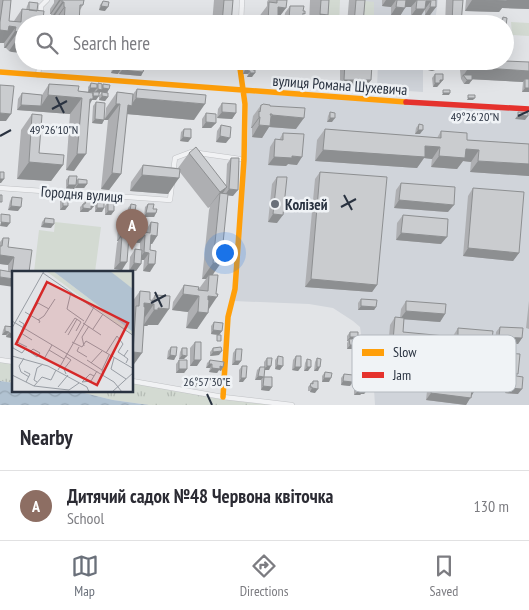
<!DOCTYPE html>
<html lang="en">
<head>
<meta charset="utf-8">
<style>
  :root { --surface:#fff; --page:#f2f2f3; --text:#2b2b33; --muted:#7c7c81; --line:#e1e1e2; --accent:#6a707a }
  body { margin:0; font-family:"PT Sans Narrow",sans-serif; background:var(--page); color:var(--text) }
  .you { position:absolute; left:224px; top:252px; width:18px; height:18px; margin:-12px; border:4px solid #fff; border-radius:50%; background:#1a73e8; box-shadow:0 0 0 8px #1a73e833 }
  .badge { display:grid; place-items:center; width:32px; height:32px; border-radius:50%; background:var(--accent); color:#fff; font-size:16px; font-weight:700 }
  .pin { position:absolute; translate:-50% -41px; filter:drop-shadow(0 1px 2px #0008) }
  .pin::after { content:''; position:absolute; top:26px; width:18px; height:15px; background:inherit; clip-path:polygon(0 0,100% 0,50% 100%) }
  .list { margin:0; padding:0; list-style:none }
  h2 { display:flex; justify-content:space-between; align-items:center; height:65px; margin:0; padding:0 20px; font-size:21px }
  h2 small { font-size:16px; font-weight:400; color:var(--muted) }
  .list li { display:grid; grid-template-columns:32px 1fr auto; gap:15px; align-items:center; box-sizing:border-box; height:70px; padding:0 20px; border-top:1px solid var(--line) }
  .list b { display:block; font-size:19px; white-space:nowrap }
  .list p { margin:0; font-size:16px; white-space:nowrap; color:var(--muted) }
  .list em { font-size:16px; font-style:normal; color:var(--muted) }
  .icon { flex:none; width:28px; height:28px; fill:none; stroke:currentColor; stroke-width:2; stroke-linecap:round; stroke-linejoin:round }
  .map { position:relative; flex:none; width:529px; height:405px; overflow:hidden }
  .search { position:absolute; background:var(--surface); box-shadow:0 5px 20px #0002; left:15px; right:15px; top:15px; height:55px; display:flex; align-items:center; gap:12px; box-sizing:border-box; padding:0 18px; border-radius:28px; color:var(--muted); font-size:19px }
  .sheet { height:135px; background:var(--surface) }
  nav { display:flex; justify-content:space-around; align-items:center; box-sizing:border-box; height:70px; border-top:1px solid var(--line); background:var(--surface); font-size:14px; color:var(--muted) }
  nav a { display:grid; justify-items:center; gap:2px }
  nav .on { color:var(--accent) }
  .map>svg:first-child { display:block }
  .built { fill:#d0d4da }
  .grass { fill:url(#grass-tufts) }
  .park { fill:#d3dad2 }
  .water { fill:url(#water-waves) }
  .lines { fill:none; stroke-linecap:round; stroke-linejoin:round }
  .street-casing { stroke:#c0c2c5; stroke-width:5.5 }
  .street { stroke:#f1f2f4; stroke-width:4.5 }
  .slow { stroke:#ff9f0a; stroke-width:5.5 }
  .jam { stroke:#e5322d; stroke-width:5.5 }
  .wall { fill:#aeafb2 }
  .shaded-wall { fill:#8d8f91 }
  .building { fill:#cacccf; stroke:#8d8f91 }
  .ticks { fill:none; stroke:#293240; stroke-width:2 }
  .poi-dot { fill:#6a707a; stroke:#f0f3f6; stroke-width:2 }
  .labels { text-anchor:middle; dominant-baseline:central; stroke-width:5; stroke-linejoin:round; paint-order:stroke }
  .street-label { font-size:15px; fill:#293240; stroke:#f0f3f6 }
  .poi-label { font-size:15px; font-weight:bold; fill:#293240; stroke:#f0f3f6; text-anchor:start }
  .inset-road { fill:none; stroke:#989da4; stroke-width:1 }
  .view { fill:#d62828; fill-opacity:0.15; stroke:#d62828; stroke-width:2.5 }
  .inset-edge { fill:none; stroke:#293240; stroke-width:2.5 }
  .key { fill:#f0f3f6; stroke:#b4b9bf; stroke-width:1 }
  .key-label { font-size:14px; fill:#293240 }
  .ticks-label { font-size:12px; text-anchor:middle; fill:#293240; stroke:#f0f3f6; stroke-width:5; stroke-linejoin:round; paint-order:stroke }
</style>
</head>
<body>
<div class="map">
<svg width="529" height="405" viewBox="0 0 529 405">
  <defs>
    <pattern id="grass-tufts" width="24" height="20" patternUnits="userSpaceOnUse" patternTransform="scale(1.25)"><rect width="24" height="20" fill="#d3dad2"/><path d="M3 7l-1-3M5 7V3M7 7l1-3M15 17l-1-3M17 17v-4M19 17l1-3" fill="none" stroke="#b5bcb5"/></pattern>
    <pattern id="water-waves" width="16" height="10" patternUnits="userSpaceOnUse" patternTransform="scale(1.25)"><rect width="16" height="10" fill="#b1c2d1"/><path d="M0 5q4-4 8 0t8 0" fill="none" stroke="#98a7b4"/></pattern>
  </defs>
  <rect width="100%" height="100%" fill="#e2e4e7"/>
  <path class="built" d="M363,0H438L435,21L426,22V24H362Z
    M378,61H423V92L377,89Z
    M246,93L529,111V405H375L373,374L363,348L360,327L353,321L333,308L309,304L234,301L246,160L248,131V104Z"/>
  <path class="grass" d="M0,362L14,364V383L0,381Z
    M133,383L220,399L271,405H149L113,400L76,391H132Z"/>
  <path class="park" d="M324,0H340L339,24H322Z
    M364,1L374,2V24H364Z
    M511,22L529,23V36L512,35Z
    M55,222L101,227L95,272H34L39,230L54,232Z"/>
  <path class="water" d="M0,381L14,383V391H76L113,400L149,405H0Z"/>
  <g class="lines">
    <g class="street-casing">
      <path id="street" d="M40,24L41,6L47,0
        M241,24L242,0
        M38,75L40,61
        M173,173L175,158L191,152L240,159
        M0,188L170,200L172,183
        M0,360L14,362
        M132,381L223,397L292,405"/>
    </g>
    <use href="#street" class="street"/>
    <path class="slow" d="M0,72L406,102
      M223,397L228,317L235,289L244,160L245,104L239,61"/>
    <path class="jam" d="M406,102L529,109"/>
  </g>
  <path class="wall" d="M0,0H11L9,21H14L22,9L26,10L27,6L29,2L24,53L12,52L9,51L6,48H4V43H0Z
    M54,0H84L83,5L80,10L79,24H52L53,18H51V14H50V9L54,3Z
    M214,0H233L231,24H232H212Z
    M268,0H287L278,19H284L285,13L290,6L303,16V24H258V18L267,6V2Z
    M310,0H329L328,15L322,24H309Z
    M349,0H365L363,24H347Z
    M382,0H436V7L430,15H425V10L420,17L411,16V7H405L400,16L391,15V7L382,6Z
    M446,0H463L461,24H445Z
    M466,0H529V9L502,8L499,12L465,11Z
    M103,1L105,11L99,10L100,5Z
    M503,17L505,24H500V21Z
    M345,61H355L353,63L364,64V61H376L373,66H372L367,86H340V67Z
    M427,61H441L437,68L435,70L432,71L428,70L426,67Z
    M443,61H457L452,68H443Z
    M467,61L529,62V92H522L523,82L472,79L469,84H464L461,79L460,70Z
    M246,63L254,64L252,77H247L248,74H243V67Z
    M114,65L120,69L122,67L143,72L141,76L119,74V72L118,74L111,73L112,69Z
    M435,74L443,80L437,87H433L432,78Z
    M91,83L97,85L98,83L102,86L103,84L109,89L107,92L108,97L105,101L99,100V96L102,92H100L96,100H92L90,104L74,171L66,170L70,114L17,110L18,99L22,93L42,95L49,84L78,91L92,92H88V87Z
    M137,89L194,120L127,114L121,174L109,190L101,189L108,120H104L102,124L92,123L93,106L96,102L105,118L106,108L117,92L133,94Z
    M222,103L236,113L232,119L217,118L218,109Z
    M263,104L270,106L296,129L269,127L262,138L252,137V128H251L253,116L261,105Z
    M330,112L332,122H327L328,116Z
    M206,113L216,123L211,128H202V119Z
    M32,114L39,153L63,165L51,181L17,179L21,130Z
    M419,124L420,134H415L416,128Z
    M221,125L226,143L216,142L217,131Z
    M184,129L191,138L188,142L180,141L181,132Z
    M325,129L437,138L441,131L467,140L529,144V176L470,172L471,162L463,161L457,169L431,167L432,159L424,158L417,168L315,161L317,140Z
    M283,133L297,165L288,164L286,166L268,165L270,147L275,139L279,140Z
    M189,153L226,185L227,164L231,158L233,196L227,195L213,275L208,310L197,329L186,328L188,312L172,310L173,302L184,285L198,290L206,279H202L209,210L210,207L208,208L179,171L168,194L130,191L131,182L143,165L178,168Z
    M320,172L377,285L372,292L305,287L315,179Z
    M69,176L76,182L78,179L87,184L84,188H75V187L74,189H66V180Z
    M277,177V223L268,222L272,184Z
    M401,183L448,212L394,208L396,190Z
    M473,188L519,253L513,261L463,256L468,196Z
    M12,197L18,211L8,210L10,201Z
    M63,197L68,206L65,210H60V201Z
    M90,198L91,210H90L88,212H80V207L83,204L86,200H88Z
    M97,200L102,212H95V204Z
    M108,202L114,211L111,215H105V206Z
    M131,204L135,211L132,215L127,214L128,208Z
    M148,204L153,209L156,213L154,217H144L145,207Z
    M403,215L441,244L396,240L397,223Z
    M45,218L51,228L41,227L42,222Z
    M123,220L130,230H132V229L137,221L144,232H146V230L151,222L157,236L152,244H150V272L143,271L144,260H141V264L136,271H129L130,257L135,249L140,250V243L129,242L122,270L114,269L117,243L118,241H117L118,228Z
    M3,238L8,247L29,272L8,271V265L0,264V242Z
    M14,289V303H11L12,291Z
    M140,291L150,300L151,301L155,295L158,325H148L147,326H144L132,367V302Z
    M361,299L376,307L374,310H358V303Z
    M406,301L445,314L440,322L404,319L403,332L444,345L439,353L414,351L408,367L392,364L394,353L397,349L388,348L390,325L395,317L400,318L401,309Z
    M529,301V329L526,328Z
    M214,322L222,331L219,335L211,334V326Z
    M5,326L14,327V335L12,338L6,337V335H2L3,330Z
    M500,327L522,338L518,344L495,343L496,332Z
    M458,328L487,347L452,345L453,336Z
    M350,332L356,339L359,345L356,349H347V343L348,341H347V336Z
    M195,342L197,366H190V348Z
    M171,347L176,356L174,360L167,359L168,351Z
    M182,348L184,359H179L180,352Z
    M213,348L219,355L210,356V352Z
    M236,349L241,361L238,365H232L233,353Z
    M505,353L517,376L518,394L505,393L506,381L508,377H499L501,359Z
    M278,356L280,370L275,369V360Z
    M296,356L301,367L298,371L292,370L293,360Z
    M424,356L432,366L429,369L420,368L421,360Z
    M267,358L269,370H264L261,380H255L257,370L260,367H264V362Z
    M317,358L318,371H314L315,362Z
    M307,359L308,371H304L305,363Z
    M179,360L187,369L184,373H176V364Z
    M210,360L223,367L221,371L219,370L217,373L209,372L210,368H206L207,363Z
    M242,366L243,382H239V370Z
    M325,372L329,382H322V376Z
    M344,374L350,386L341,385V378Z
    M194,376L196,387H191V380Z
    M264,377L272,387L269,391L261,390V380Z
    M429,378L475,390L466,405L426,400L427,391L423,390L424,386Z
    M313,381L315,393L310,392V391H308V387Z
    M357,381L362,383L367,390L364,394H361L360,395H354V385Z"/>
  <path class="shaded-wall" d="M59,0H61L51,14H50Z
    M386,0H396L391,7L382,6Z
    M405,0H417L411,7H400Z
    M472,0H529V9L502,8L499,12L465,11Z
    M426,1H431L425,9Z
    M62,2H64L53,18H51Z
    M101,6L108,7L105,11L99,10Z
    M64,7H65L53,24H52Z
    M278,7L286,8L277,20L278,23L267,24Z
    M396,7L405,8L400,16L391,15Z
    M430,7H436L430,15H425Z
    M416,9H425L420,17L411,16Z
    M320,14L328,15L322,24H313Z
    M9,26L16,27L4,43H0V30Z
    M15,31L18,32L6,48H4Z
    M20,35L24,36V53L12,52L9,51Z
    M84,61H91L88,65H82Z
    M276,61H335L332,66Z
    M447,61H457L452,68H443Z
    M366,62H376L373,66H364Z
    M441,62L435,70L432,71L428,70L432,64Z
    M469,67L529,71V83L525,79L523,82L466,79L463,75L461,79Z
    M114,69L120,70L118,74L111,73Z
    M122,70L143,72L141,76L119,74Z
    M245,70L250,71L248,74H243Z
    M250,73H255L252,77H247Z
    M344,80H371L367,86H340Z
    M440,80H443L437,87H433L435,83Z
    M467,80H472L469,84H464Z
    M90,88H97L94,92H88Z
    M103,88L109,89L107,93L100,92Z
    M525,88H529V92H522Z
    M98,89L102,90L99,94L95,93Z
    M443,93H450L449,95H442Z
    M48,95L82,98L70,114L17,110L21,105L41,106Z
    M93,96H99L96,100H92L81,116L80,115Z
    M102,96L108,97L105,101L99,100Z
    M136,98L205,104L194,120L126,114L128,105H131Z
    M468,98H475L473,100H467Z
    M116,104H120L108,120H104Z
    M222,112L236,113L232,119L217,118Z
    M0,113L11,114L6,121H0Z
    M272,115L304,118L296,129L269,127L262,138L252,137L259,125L264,126Z
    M518,115L528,116L525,120L515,119Z
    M259,117H260L252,128H251Z
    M330,118H335L332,122H327Z
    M95,119L104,120L102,124L92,123Z
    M206,122L216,123L211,128H202Z
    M418,130H423L420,134H415Z
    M220,136L230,138L226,143L216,142Z
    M183,137L191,138L188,142L180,141Z
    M425,146L440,147L432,159L424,158L417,168L315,161L323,150Z
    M466,149L479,150L471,162L463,161L457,169L431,167L439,156Z
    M77,154H86L74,171L66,170Z
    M292,156L302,157L297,165L288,164L286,166L268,165L274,157Z
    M478,161L529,164V176L470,172Z
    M29,162L63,165L51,181L17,179Z
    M112,173L121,174L109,190L101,189Z
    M142,175L179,178L168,194L130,191Z
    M0,179H4L1,183H0Z
    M78,184H87L84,188H75Z
    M68,185H76L74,189H66Z
    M227,187L220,197V193L208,208L220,192Z
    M229,189L238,190L233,196L225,195Z
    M399,200L454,205L448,212L394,208Z
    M11,206L21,207L18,211L8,210Z
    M63,206H68L65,210H60Z
    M91,206H94L91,210H90L88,212H80L83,208Z
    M97,208H104L102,212H95Z
    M108,211H114L111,215H105Z
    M130,211H135L132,215L127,214Z
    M146,213H156L154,217H144Z
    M273,214L283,215L277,223L268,222Z
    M1,222L10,223L7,227L0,226Z
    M44,223L54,224L51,228L41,227Z
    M122,233L145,235L140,243L122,241V236L118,241H117Z
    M401,233L447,237L441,244L396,240Z
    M151,235L157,236L152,244L146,243Z
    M468,248L519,253L513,261L463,256Z
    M144,252L149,253L144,260H139Z
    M0,255L14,257L8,265L0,264Z
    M120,262H127L122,270L114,269Z
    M134,263L141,264L136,271H129Z
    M213,263H221L209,280V275L206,279H202Z
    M148,264H155L150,272L143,271Z
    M0,277L14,279V287L0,285Z
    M311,279L377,285L372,292L305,287Z
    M183,294L199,296L188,312L172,310Z
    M208,296L217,297L207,312L208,313L197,329L186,328Z
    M144,303L154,304L143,320Z
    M361,306L376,307L374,310H358Z
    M158,308L169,309L158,325H148L147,326H143L154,310Z
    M406,311L445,314L440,322L400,319Z
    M213,330L222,331L219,335L211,334Z
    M5,331L9,332L6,335H2Z
    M9,333L14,334V335L12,338L6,337Z
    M350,337H358L355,341L349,339L348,341H347Z
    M499,337L522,338L518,344L495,343Z
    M458,338L492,340L487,347L452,345Z
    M393,341L444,345L439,353L398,349V347L397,349L388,348Z
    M350,345H359L356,349H347Z
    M222,351L219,355L210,356L213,352Z
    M132,352L142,353L132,367Z
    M170,355L176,356L174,360L167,359Z
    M182,355L187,356L184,359H179Z
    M396,358L412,361L408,367L392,364Z
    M194,360H201L197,366H190Z
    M235,361H241L238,365H232Z
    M209,364H212L210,368H206Z
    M422,364L432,366L429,369L420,368Z
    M277,365L283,366L280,370L275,369Z
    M220,366L223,367L221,371L219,370L217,373L209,372L212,368Z
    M267,366H271L269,370H264Z
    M295,367H301L298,371L292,370Z
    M307,367H311L308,371H304Z
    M317,367H320L318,371H314Z
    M179,369H187L184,373H176Z
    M503,371L512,372L508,377H499Z
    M258,376L264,377L261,380H255Z
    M241,378H246L243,382H239Z
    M324,378H331L329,382H322Z
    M343,381L353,382L350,386L341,385Z
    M193,383H198L196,387H191Z
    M429,383H432L427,391L423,390Z
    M263,386L272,387L269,391L261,390Z
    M312,388L318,389L315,393L310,392Z
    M509,388L522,389L518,394L505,393Z
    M362,390H367L364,394H361L360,395H354L357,392Z
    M472,390H475L466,405L426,400L431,393Z"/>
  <path class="building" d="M3,0H11L9,21L21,22L22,9L44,11L43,19H46L45,24H24V36L20,35L18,32L15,31L16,27L9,26L8,31L0,30V22Z
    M62,0H84L83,5H80L79,24L64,23L65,7H64V2H62Z
    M224,0H233L231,24H232H222Z
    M277,0H287L286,8L278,7V23H268L269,2L277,3Z
    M321,0H329L328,15L320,14Z
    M356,0H365L363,24H354Z
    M397,0H406L405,8L396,7Z
    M417,0H436V7H430L431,1H426L425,9H416Z
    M453,0H463L461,24H452Z
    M484,0H507V1Z
    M103,1L109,2L108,7L101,6Z
    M29,2L38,3L37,11L29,10Z
    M290,6H304L303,11H305V14L303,13V24H277L278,19H289Z
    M503,17L507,18L506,26H505V24H502Z
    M82,22L103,24H82Z
    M366,61H376V62Z
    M430,61H441V62L439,64L436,65L432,64Z
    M468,61H505L529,62V71L469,67Z
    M345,62H351V63L372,64L371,80H344Z
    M246,63L254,64L253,70H255V73H250V71L245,70Z
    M114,65L121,66L120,70L114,69Z
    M122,67L144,68L143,72L122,70Z
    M435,74H443V80H440V83H435Z
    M463,75H472V80H467Z
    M525,79H529V88H525Z
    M91,83L97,84V88H90Z
    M98,83L102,84V90L98,89Z
    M49,84L79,86L78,91L93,93V99H90L86,154H77L82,98L48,95Z
    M103,84L110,85L109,89L103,88Z
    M0,85L14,86L11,114L0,113Z
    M137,89L206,95L205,104L136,98Z
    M443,90H450V93H443Z
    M93,92H99V96H93Z
    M102,92L108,93V97L102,96Z
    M117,92L133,94L132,106L128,105L121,174L112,173L120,104H116Z
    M22,93L42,95L41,106L21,105Z
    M468,95H475V98H468Z
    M96,102L105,103L104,120L95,119Z
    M222,103L236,104V113L222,112Z
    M263,104L270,105V106L305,108L304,118L272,115V114H270L271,116L270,126L259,125L260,117H259V111L260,112L261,105H262Z
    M330,112L335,113V118H330Z
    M518,112L528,113V116L518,115Z
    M206,113L216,114V123L206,122Z
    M32,114L42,115L39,153L64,155L63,165L29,162Z
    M419,124L423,125V130H418Z
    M221,125L231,127L230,138L220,136Z
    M184,129H191V138L183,137Z
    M325,129L441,138V131L467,133V140L529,144V164L478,161L479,150L466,149L465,158L439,156L440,147L425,146V157L323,150Z
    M283,133L304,134L302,157L292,156V158L274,157L275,139L283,140Z
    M196,147L227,187L220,192L189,153Z
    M231,158H239L238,190L229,189Z
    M143,165L180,169L179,178L142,175Z
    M0,172H4V179H0Z
    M320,172L387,177L377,285L311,279Z
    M69,176H77L76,185H68Z
    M277,177H287L283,215L273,214Z
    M78,179L87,180V184H78Z
    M401,183L455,187L454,205L399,200Z
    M473,188L524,192L519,253L468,248Z
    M220,193L228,194L221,263H213Z
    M0,195H2V202H0Z
    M12,197L22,198L21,207L11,206Z
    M63,197H68V206H63Z
    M90,198H94V206H91V209L83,208V204H85L86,200H90Z
    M97,200H104V208H97Z
    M108,202H114V211H108Z
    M131,204L136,205L135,211H130Z
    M148,204H154L153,209H157L156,213H146Z
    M1,214L10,215V223L1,222Z
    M403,215L448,219L447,237L401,233Z
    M45,218L54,219V224L44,223Z
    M123,220L131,221L130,230L137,231V221L145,222L144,232L150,233L151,222L158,223L157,236L151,235L150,250L156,251L155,264H148L149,253L144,252L145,235L122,233Z
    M122,236H129L127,262H120Z
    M3,238H9L8,247L32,250L29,272H14V279L0,277V270L12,272L14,257L0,255V246H2Z
    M135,249L142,250L141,264L134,263Z
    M209,275H218L216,294H218L217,297L208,296V300H209L208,313L198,312L199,296L183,294L184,285L199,287L198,290L208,291Z
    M140,291L150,292V300L155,301V295L170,296L169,309L158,308V310H154V304L144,303V307H145L142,353L133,352L136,306H139Z
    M361,299L377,300L376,307L361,306Z
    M406,301L446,304L445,314L406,311Z
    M395,317L404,318L403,332L445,336L444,345L393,341Z
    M214,322L223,323L222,331L213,330Z
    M5,326L14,327V334L9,333V332L5,331Z
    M500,327L523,328L522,338L499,337Z
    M458,328L493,331L492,340L458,338Z
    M350,332H358V337H350Z
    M217,335H221V341H217Z
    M349,339H358L359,345H350Z
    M195,342H201V360H194Z
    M171,347H177L176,356L170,355Z
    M221,347L222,351L213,352V348Z
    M182,348H187V356L182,355Z
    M236,349H242L241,361H235Z
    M505,353L520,354L518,374H512V372L503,371Z
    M278,356L283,357V366L277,365Z
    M296,356H301V367H295Z
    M267,358H272L271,366H267Z
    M317,358L321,359L320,367H317Z
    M307,359L311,360V367H307Z
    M179,360H187V369H179Z
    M210,360L224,362L223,367L220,366V369L212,368V364H209Z
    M242,366H247L246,378H241Z
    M260,367H265L264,377L258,376Z
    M325,372L332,373L331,378H324Z
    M344,374L353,375V382L343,381Z
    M510,375L523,377L522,389L509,388Z
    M194,376H199L198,383H193Z
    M264,377H272V387L263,386Z
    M429,378L476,385L475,390H472L471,398L431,393L432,383H429Z
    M313,381H318V389L312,388V387H310L311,383L313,384Z"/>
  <path class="ticks" d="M56,97L64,113M52,109L67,101M518,116L529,111M0,136L11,130M344,195L352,210M341,207L356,199M155,292L162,307M151,303L166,295M207,394L212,405"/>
  <circle class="poi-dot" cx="275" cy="204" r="5"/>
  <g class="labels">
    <g class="street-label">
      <text transform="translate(340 85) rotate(4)">вулиця Романа Шухевича</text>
      <text transform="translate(82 194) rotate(4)">Городня вулиця</text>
    </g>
    <g class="poi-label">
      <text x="285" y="204">Колізей</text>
    </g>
  </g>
  <g transform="translate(12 271)">
    <rect width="121" height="121" fill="#e2e4e7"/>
    <path d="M34,0H41L121,61V65ZM98,0H121V18L108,9Z" fill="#d3dad2"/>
    <path d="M41,0H98L121,18V61Z" fill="#b1c2d1"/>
    <path class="inset-road" d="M31,2L122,65M59,21L55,38L72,50M13,41L28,50L27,52M18,44L26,32L37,38M26,49L32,45L43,28M0,50L102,111L110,121M7,50L12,53L9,62L20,69M71,52L89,64M0,57L32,0M81,58L91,43M9,62L5,71L15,76M53,62L63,47L69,51L64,60M56,64L65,48M0,71L1,77L10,82L13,78L18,81L21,78L28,82L25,86L18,81M60,71L70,76L74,70L122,98M72,75L70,66L77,55M67,76L65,80L75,86M37,79L52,88M94,82L105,65L111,73L106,81L112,85M0,85L36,95L75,116L77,121M53,85L59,89L52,98L54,103M12,87L7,95L9,101L17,106M102,87L99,98L114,108M32,88L40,74M75,89L90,99L91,104M79,92L90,80M114,92L116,88L112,85L116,79M46,99L82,36M90,99L97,84M12,100L18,103L14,111M0,104L22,115L39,117L57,119L67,112M25,111L22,109L25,97L31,93M70,111L79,110L85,100M70,111L78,103L82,105M22,115L30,106L39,109L44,99M46,116L56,104M100,121L122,101"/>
    <path class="view" d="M35,11L116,52L85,114L4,73Z"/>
    <rect width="121" height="121" class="inset-edge"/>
  </g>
  <rect x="352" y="335" width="164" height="57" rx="8" class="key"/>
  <rect x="362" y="349" width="22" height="7" fill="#ff9f0a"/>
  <rect x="362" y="372" width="22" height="6" fill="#e5322d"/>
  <g class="key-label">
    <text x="393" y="357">Slow</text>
    <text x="393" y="380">Jam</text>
  </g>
  <g class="ticks-label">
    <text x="475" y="121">49°26'20"N</text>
    <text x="54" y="134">49°26'10"N</text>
    <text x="207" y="386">26°57'30"E</text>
  </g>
</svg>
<div class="you"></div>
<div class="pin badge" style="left:132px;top:250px;background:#8d6e63">A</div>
<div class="search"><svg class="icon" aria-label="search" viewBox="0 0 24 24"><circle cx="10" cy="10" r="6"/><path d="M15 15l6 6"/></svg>Search here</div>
</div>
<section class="sheet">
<h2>Nearby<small></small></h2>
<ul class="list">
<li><span class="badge" style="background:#8d6e63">A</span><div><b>Дитячий садок №48 Червона квіточка</b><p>School</p></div><em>130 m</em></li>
</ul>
</section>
<nav>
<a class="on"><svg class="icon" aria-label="map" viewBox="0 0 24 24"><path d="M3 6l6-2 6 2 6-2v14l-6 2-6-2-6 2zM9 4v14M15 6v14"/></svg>Map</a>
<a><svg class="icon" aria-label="directions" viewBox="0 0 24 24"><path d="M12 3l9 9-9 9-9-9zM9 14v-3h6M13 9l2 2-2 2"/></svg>Directions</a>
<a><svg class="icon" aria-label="saved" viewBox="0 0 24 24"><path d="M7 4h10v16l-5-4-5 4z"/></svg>Saved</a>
</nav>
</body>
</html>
